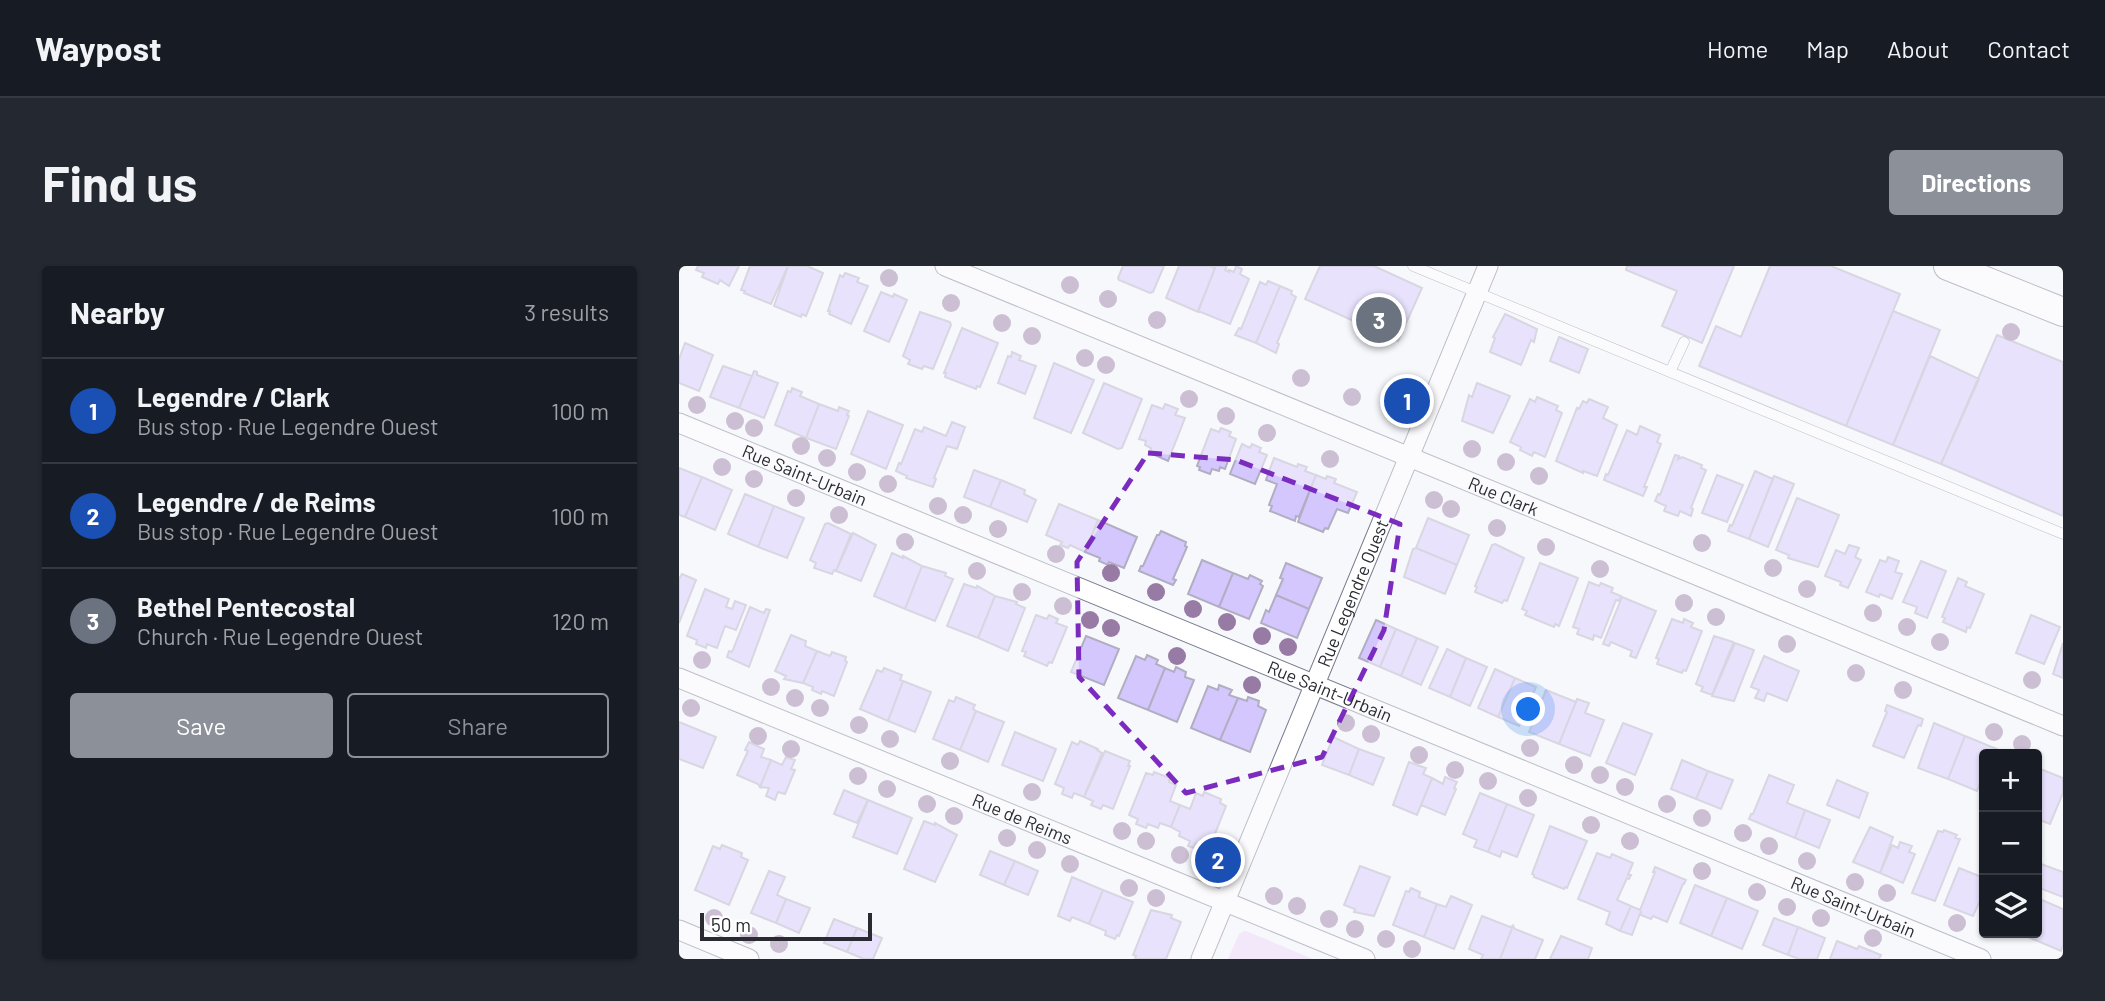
<!DOCTYPE html>
<html lang="en">
<head>
<meta charset="utf-8">
<style>
  :root { --surface:#171b24; --page:#242831; --text:#f1f3f6; --muted:#9ea1a6; --line:#363941; --accent:#8c9099 }
  body { margin:0; font-family:Barlow,sans-serif; background:var(--page); color:var(--text) }
  .controls { position:absolute; right:21px; bottom:21px; display:grid; overflow:hidden; border-radius:7px; box-shadow:0 2px 5px #0004 }
  .controls button { width:63px; height:63px; display:grid; place-items:center; padding:0; border:0; border-bottom:2px solid var(--line); background:var(--surface); color:var(--text); font:35px sans-serif }
  .scale { position:absolute; left:21px; bottom:18px; width:172px; box-sizing:border-box; padding-left:7px; border:4px solid #292a32; border-top:0; font-size:19px; line-height:24px; white-space:nowrap; color:#292a32; -webkit-text-stroke:5px #fff; paint-order:stroke }
  .you { position:absolute; left:850px; top:444px; width:24px; height:24px; margin:-18px; border:5px solid #fff; border-radius:50%; background:#1a73e8; box-shadow:0 0 0 10px #1a73e833 }
  .badge { display:grid; place-items:center; width:46px; height:46px; border-radius:50%; background:var(--accent); color:#fff; font-size:23px; font-weight:700 }
  .pin { position:absolute; translate:-50% -50%; border:4px solid #fff; box-shadow:0 2px 7px #0006 }
  .list { margin:0; padding:0; list-style:none }
  h2 { display:flex; justify-content:space-between; align-items:center; height:91px; margin:0; padding:0 28px; font-size:30px }
  h2 small { font-size:23px; font-weight:400; color:var(--muted) }
  .list li { display:grid; grid-template-columns:46px 1fr auto; gap:21px; align-items:center; box-sizing:border-box; height:105px; padding:0 28px; border-top:2px solid var(--line) }
  .list b { display:block; font-size:26px; white-space:nowrap }
  .list p { margin:0; font-size:23px; white-space:nowrap; color:var(--muted) }
  .list em { font-size:23px; font-style:normal; color:var(--muted) }
  .actions { display:flex; gap:14px; padding:21px 28px }
  .actions a { flex:1; padding:16px 0; border:2px solid var(--accent); border-radius:7px; text-align:center; font-size:24px; color:var(--accent) }
  .actions .main { background:var(--accent); color:#fff }
  .icon { flex:none; width:38px; height:38px; fill:none; stroke:currentColor; stroke-width:2; stroke-linecap:round; stroke-linejoin:round }
  .map { position:relative; flex:none; width:1384px; height:693px; overflow:hidden; border-radius:7px }
  header { display:flex; align-items:center; gap:42px; box-sizing:border-box; height:98px; padding:0 35px; background:var(--surface); border-bottom:2px solid var(--line) }
  header strong { font-size:33px }
  nav { display:flex; gap:38px; margin-inline-start:auto; font-size:24px }
  .intro { display:flex; align-items:center; justify-content:space-between; box-sizing:border-box; height:168px; padding:0 42px }
  h1 { margin:0; font-size:49px }
  .button { padding:18px 32px; border-radius:7px; background:var(--accent); color:#fff; font-size:24px; font-weight:700 }
  main { display:flex; gap:42px; padding:0 42px }
  aside { flex:1; background:var(--surface); border-radius:7px; box-shadow:0 2px 5px #0004 }
  .map>svg:first-child { display:block }
  .green { fill:#edd4f9 }
  .building { fill:#d4c7fe; stroke:#b2aec2; stroke-width:2 }
  .lines { fill:none; stroke-linecap:round; stroke-linejoin:round }
  .service-casing { stroke:#75798b; stroke-width:11 }
  .minor-casing { stroke:#75798b; stroke-width:21 }
  .secondary-casing { stroke:#75798b; stroke-width:30 }
  .service { stroke:#fff; stroke-width:10 }
  .minor { stroke:#fff; stroke-width:19 }
  .secondary { stroke:#fff; stroke-width:28 }
  .tree { fill:#977ba5 }
  .marked { fill:none; stroke:#7b2cbf; stroke-width:5; stroke-dasharray:14 9; stroke-linejoin:round }
  .labels { text-anchor:middle; dominant-baseline:central; stroke-width:6; stroke-linejoin:round; paint-order:stroke }
  .street-label { font-size:18px; fill:#292a32; stroke:#fff }
</style>
</head>
<body>
<header>
<strong>Waypost</strong>
<nav><a>Home</a><a>Map</a><a>About</a><a>Contact</a></nav>
</header>
<div class="intro"><h1>Find us</h1><a class="button">Directions</a></div>
<main>
<aside>
<h2>Nearby<small>3 results</small></h2>
<ul class="list">
<li><span class="badge" style="background:#1a4fb4">1</span><div><b>Legendre / Clark</b><p>Bus stop · Rue Legendre Ouest</p></div><em>100 m</em></li>
<li><span class="badge" style="background:#1a4fb4">2</span><div><b>Legendre / de Reims</b><p>Bus stop · Rue Legendre Ouest</p></div><em>100 m</em></li>
<li><span class="badge" style="background:#6b7280">3</span><div><b>Bethel Pentecostal</b><p>Church · Rue Legendre Ouest</p></div><em>120 m</em></li>
</ul>
<div class="actions"><a class="main">Save</a><a>Share</a></div>
</aside>
<div class="map">
<svg width="1384" height="693" viewBox="0 0 1384 693">
  <rect width="100%" height="100%" fill="#f7f8fc"/>
  <path class="green" d="M565,665H567L634,693H549L560,668Z"/>
  <path class="building" d="M19,0H60L50,20L41,14L39,18L23,11L25,7L17,4Z
    M71,0H109L92,38L65,27L66,25L62,24Z
    M109,0H128L144,7L127,50L123,48L122,51L95,40Z
    M444,0H485L474,26L471,27L440,14L439,12Z
    M500,0H531L536,2L519,46L487,32Z
    M535,0H548L546,4L550,6V4L555,6L557,0L563,3L561,8L570,13L551,58L519,45L536,2Z
    M641,0H695L743,22L719,75L626,33Z
    M948,0H1055L1023,77L983,60L998,25L947,4Z
    M1091,0H1152L1221,28L1167,160L1020,100L1037,60L1062,71Z
    M166,7L180,12L178,16L189,20L172,58L150,48L151,45H149L161,9L164,11Z
    M589,15L601,20L577,77L556,69L560,62L562,63L581,16L587,19Z
    M601,20L613,25L612,28L617,31L598,77L600,78L597,87L577,77Z
    M202,26L214,31L215,28L228,34L210,76L185,65Z
    M1214,45L1261,64L1214,179L1167,160Z
    M241,46L271,56L272,59L254,103L245,100L243,103L229,98L231,94L224,90Z
    M826,48L858,63L855,76L852,74L842,99L811,86L816,72L814,71Z
    M283,62L319,77L301,121L298,120L297,123L266,111L267,107H265Z
    M1318,69L1384,96V250L1262,198Z
    M880,71L909,83L900,107L871,95Z
    M6,77L34,89L20,125L0,117V93Z
    M333,86L342,90L340,94L357,100L346,128L319,117L329,90L332,91Z
    M1251,90L1300,113L1262,198L1214,179Z
    M375,97L415,114L392,167L355,152Z
    M44,100L73,110L60,142L31,131Z
    M75,105L78,106V109L99,117L85,152L60,142Z
    M425,117L463,133L443,182L439,183L404,167Z
    M798,117L831,130L814,167L783,155L790,129L793,131Z
    M113,122L123,126L121,130L140,138L127,172L96,159L109,125L112,126Z
    M858,131L879,140L877,144L883,147L866,191L855,186L853,190L841,184L842,181L831,176L851,133L856,136Z
    M910,133L929,141L924,152L938,159L918,210L904,205V207L877,195L898,142L900,143L904,135L908,137Z
    M140,138L159,145L160,141L170,145L168,149L170,150L157,183L127,172Z
    M486,138L499,143L496,149L506,152L489,195L471,187L472,182L466,179L467,175L460,173L473,139L484,143Z
    M189,145L224,159L207,203L172,188Z
    M273,156L286,161L278,183L268,180L255,212L257,213L254,221L227,212L228,210L217,205L220,197L222,198L236,163L243,166L245,161L267,170Z
    M961,160L981,169L978,176L982,178L965,221H968L964,230L925,214L927,208L929,209L948,164L958,169Z
    M542,162L552,166L550,170L557,173L546,203L541,201L540,205L533,203L531,208L520,204L521,201L518,200L532,163L540,166Z
    M563,178L571,182L573,178L582,182L580,186L588,189L576,218L551,208Z
    M996,189L1000,190L999,193L1003,191L1023,199L1022,202L1027,204L1012,242L1014,243L1012,250L1001,245L999,250L985,245L987,240L976,235L979,228L981,229Z
    M595,192L618,201L619,198L628,201L626,205L637,209L620,251L617,250L616,255L591,245L593,240L590,239L598,218L587,214Z
    M0,202L23,211L6,251L0,249Z
    M295,204L322,214L311,241L285,231Z
    M1076,205L1094,213L1070,273L1049,265L1051,259L1053,260Z
    M637,209L647,213L648,210L657,213L655,217L678,226L669,247L658,243L649,263L646,262L644,266L619,256Z
    M1038,209L1064,219L1048,256L1023,247Z
    M1095,210L1115,218L1089,281L1070,273Z
    M23,211L53,224L36,264L6,251Z
    M322,214L346,224L345,228L357,234L348,256L311,241Z
    M66,228L95,240L79,281L49,268Z
    M1118,232L1160,249L1139,301L1109,292L1110,289L1097,284Z
    M380,238L419,254L406,286L391,279L389,282L381,279L383,276L367,269Z
    M95,240L125,252L108,292L79,281Z
    M749,252L790,269L778,299L737,282Z
    M419,254L458,271L445,302L430,296L429,299L420,295L421,292L406,286Z
    M149,257L172,268L157,305L155,304L153,308L135,302L137,297L131,294L146,258Z
    M482,265L507,276L506,280L508,281L494,313L497,314L494,319L460,305L462,300H464L478,269H480Z
    M174,267L197,279L182,315L157,305Z
    M816,278L845,292L828,335L825,334L823,337L796,326L798,321L796,320L813,279Z
    M1170,279L1180,282L1176,291L1182,294L1169,322L1161,319L1162,316L1146,310L1157,284L1166,288Z
    M737,282L778,299L766,328L725,311L734,283Z
    M213,287L224,292V290L243,300L226,343L195,330Z
    M1209,291L1220,295L1216,306L1223,308L1213,333L1201,328L1200,331L1187,326L1201,294L1207,296Z
    M523,294L554,307L540,341L509,328Z
    M1242,295L1267,305L1248,352L1236,347L1238,341L1224,336Z
    M607,297L643,312L630,343L597,329L604,313L601,312Z
    M861,297L899,312L880,360L876,358L875,361L846,349L848,345L843,343Z
    M243,300L267,307L266,310L274,313L256,355L226,343Z
    M554,307L569,313L571,309L583,315L581,318L584,320L570,353L540,341Z
    M3,308L17,314L0,357V313Z
    M1279,312L1288,316L1286,320L1305,328L1291,362L1288,361L1287,366L1264,356L1266,352L1263,351Z
    M910,316L920,320L922,317L934,322L932,326L942,330L940,335L937,334L922,372L915,369L914,374L898,368L900,363L894,361Z
    M285,318L297,322L298,320L316,330L299,372L268,360Z
    M26,323L50,333L47,341L53,343L56,335L67,339L57,364L46,360L38,382L28,378L27,382L17,378L18,374L8,370Z
    M597,329L630,343L618,372L582,357L587,344L590,346Z
    M316,330L338,336L337,338L346,342L329,385L299,372Z
    M943,331L977,345L957,392L951,390L953,385L932,376L930,380L924,378Z
    M71,341L85,347L87,343L91,344L70,401L48,391L50,385L53,386Z
    M357,349L368,353L370,349L379,353L377,357L388,361L373,397L370,396L368,400L345,390L347,386L343,385Z
    M1352,349L1381,361L1365,398L1337,387Z
    M993,353L1004,357L1005,353L1014,357L1012,361L1023,365L1007,405L1004,404L1003,407L978,398L980,393L977,392Z
    M697,354L717,363L701,401L680,392Z
    M717,363L738,372L722,410L701,401Z
    M112,369L127,375L126,380L138,385L124,417L105,413L107,410L96,405Z
    M407,370L440,383L425,419L392,406Z
    M1035,370L1054,376V378L1033,429L1022,425L1024,421L1017,418Z
    M738,372L759,381L742,419L722,410Z
    M1056,377L1075,384L1055,435L1033,430Z
    M1384,377V412L1374,408Z
    M768,383L787,392L771,431L750,422Z
    M138,385L151,390L153,386L167,391L166,395L168,396L155,430L143,425L142,428L133,424L134,421L124,417Z
    M468,389L479,394L477,398L486,402L469,444L439,432L457,390L466,394Z
    M1085,390L1120,405L1108,435L1088,427L1085,435L1076,432L1080,424L1072,421Z
    M787,392L808,401L791,440L771,431Z
    M497,401L507,406L506,411L515,414L498,456L469,444L486,402L495,406Z
    M205,402L223,409L221,414L224,415L209,455L181,443L198,404L203,406Z
    M816,403L836,412L819,451L799,442Z
    M836,412L857,421L840,460L819,451Z
    M224,415L252,426L236,466L209,455Z
    M540,419L553,424L550,429L559,432L541,474L512,462L529,420L539,424Z
    M867,424L897,436L880,478L850,466Z
    M277,431L296,439L294,443L297,445L281,484L254,473L270,434L275,436Z
    M569,431L580,435L579,440L587,444L571,486L541,474L559,432L568,435Z
    M898,433L910,437L906,447L925,454L911,490L880,478Z
    M1208,439L1244,453L1242,460L1239,459L1225,492L1194,480L1208,446L1206,445Z
    M297,445L325,456L309,496L281,484Z
    M0,456L37,471L24,502L0,493Z
    M944,457L973,468L956,509L927,497Z
    M1255,457L1286,470L1269,513L1239,502Z
    M336,466L377,483L364,515L323,499Z
    M1286,470L1318,483L1316,488H1305V507L1298,525L1269,513Z
    M654,471L680,483L670,509L643,499Z
    M401,475L419,483L418,484L423,487L405,531L395,527L393,532L383,528L385,522L376,518L393,476L399,479Z
    M70,476L85,483L82,491L92,494L81,521L79,518L58,509L69,485L66,484Z
    M680,483L705,492L694,519L670,509Z
    M426,485L451,495L449,500H451L434,543L424,539L422,543L412,539L414,535L405,531Z
    M107,491L116,494L112,503L116,504L106,528L99,526L96,534L87,530L90,522L81,521L92,494L103,499Z
    M1003,494L1029,505L1017,533L992,523Z
    M730,496L747,502L744,508L753,512L738,549L714,539Z
    M1359,502L1384,512V527L1371,558L1358,553Z
    M1029,505L1054,514L1042,543L1017,533Z
    M475,506L491,512L490,516L497,519L491,535L501,539L492,561L481,557L479,562L469,558L467,562L457,558L459,553L450,549L467,507L474,509Z
    M1090,509L1115,519L1108,537L1126,544L1116,572L1070,553L1072,548H1074Z
    M766,511L778,516L775,522L777,523L766,549L742,539L753,512L764,518Z
    M1158,514L1189,527L1180,552L1148,539Z
    M165,524L189,534L178,557L155,548Z
    M525,526L542,533L541,537L547,540L530,583L517,578L515,582L509,580L511,575L500,570L501,566L492,561L501,539L511,543L517,527L524,530Z
    M801,527L828,538L809,586L795,581L798,574L784,568Z
    M189,534L233,552L218,588L174,571Z
    M828,538L855,549L838,591L823,585L821,591L809,586Z
    M1126,544L1151,554L1140,582L1116,572Z
    M245,555L256,559V557L278,569L256,616L225,603Z
    M871,560L908,575L888,622L886,621L885,623L855,611V609L853,608Z
    M1191,561L1214,571L1201,607L1174,596Z
    M1265,564L1278,569L1276,572L1281,573L1256,635L1233,627L1259,565L1264,566Z
    M1221,576L1233,580L1230,586L1236,588L1224,617L1201,607L1213,579L1219,582Z
    M43,579L63,587L62,591L69,594L50,639L16,624L34,580L41,583Z
    M311,585L336,595L325,619L301,609Z
    M918,587L931,592L933,588L954,597L949,609H952L950,613L948,612L938,634L952,640L941,665L927,658L931,646L899,633Z
    M336,595L359,605L349,629L325,619Z
    M1362,598L1384,606V631L1358,621V608Z
    M681,600L711,611L695,650L675,646L676,643L665,639Z
    M976,601L1007,614L1005,618H1004L988,656L974,650L972,653L962,649V645L953,669L941,665L952,640L961,644L976,606H974Z
    M1280,602L1305,612V626L1294,650L1265,639Z
    M90,605L106,611L98,629L107,633L97,657L72,647Z
    M393,611L424,624L410,658L393,651L391,655L379,650Z
    M1016,619L1048,632L1032,670L1001,657Z
    M732,622L741,626L740,631L758,638L745,671L714,659L727,625L730,626Z
    M424,624L454,636L440,670L438,669L436,673L426,669L427,665L410,658Z
    M772,630L793,639L775,683L745,671L758,638L767,641Z
    M1048,632L1079,645L1063,683L1032,670Z
    M107,633L131,642L120,667L97,657Z
    M1363,634L1384,643V679L1382,685L1349,671L1350,667H1358V648Z
    M472,644L493,649L492,652L502,656L487,693H456L457,690L454,689Z
    M803,650L831,661L834,660L821,693H802L804,689L790,683Z
    M1095,652L1119,661L1109,689L1084,679Z
    M155,653L178,662L168,686L145,677Z
    M834,660L836,663L864,674L856,693H821Z
    M1119,661L1146,672L1138,693H1120L1109,689Z
    M178,662L203,672L194,693H185L168,686Z
    M882,670L913,682L909,693H871Z
    M1158,675L1178,683L1180,680L1202,689L1200,693H1151Z"/>
  <g class="lines">
    <g class="service-casing">
      <path id="service" d="M734,0L1384,268
        M991,106L1005,76"/>
    </g>
    <g class="minor-casing">
      <g id="minor">
        <path id="s1" d="M266,0L1384,460"/>
        <path id="s2" d="M0,157L1302,693"/>
        <path id="s3" d="M0,412L686,693"/>
        <path d="M0,664L70,693"/>
        <path id="s4" d="M522,693L809,0"/>
      </g>
    </g>
    <g class="secondary-casing">
      <path id="secondary" d="M1269,0L1384,46"/>
    </g>
    <use href="#service" class="service"/>
    <use href="#minor" class="minor"/>
    <use href="#secondary" class="secondary"/>
  </g>
  <g class="tree">
    <circle cx="210" cy="12" r="9"/>
    <circle cx="391" cy="19" r="9"/>
    <circle cx="429" cy="33" r="9"/>
    <circle cx="272" cy="37" r="9"/>
    <circle cx="478" cy="54" r="9"/>
    <circle cx="323" cy="57" r="9"/>
    <circle cx="1332" cy="66" r="9"/>
    <circle cx="353" cy="70" r="9"/>
    <circle cx="406" cy="92" r="9"/>
    <circle cx="427" cy="99" r="9"/>
    <circle cx="622" cy="112" r="9"/>
    <circle cx="673" cy="131" r="9"/>
    <circle cx="510" cy="133" r="9"/>
    <circle cx="18" cy="139" r="9"/>
    <circle cx="547" cy="150" r="9"/>
    <circle cx="56" cy="155" r="9"/>
    <circle cx="75" cy="162" r="9"/>
    <circle cx="588" cy="167" r="9"/>
    <circle cx="122" cy="180" r="9"/>
    <circle cx="793" cy="183" r="9"/>
    <circle cx="148" cy="192" r="9"/>
    <circle cx="651" cy="193" r="9"/>
    <circle cx="827" cy="196" r="9"/>
    <circle cx="43" cy="201" r="9"/>
    <circle cx="178" cy="206" r="9"/>
    <circle cx="860" cy="210" r="9"/>
    <circle cx="75" cy="213" r="9"/>
    <circle cx="209" cy="218" r="9"/>
    <circle cx="117" cy="232" r="9"/>
    <circle cx="755" cy="234" r="9"/>
    <circle cx="259" cy="240" r="9"/>
    <circle cx="772" cy="243" r="9"/>
    <circle cx="160" cy="249" r="9"/>
    <circle cx="284" cy="249" r="9"/>
    <circle cx="818" cy="262" r="9"/>
    <circle cx="319" cy="263" r="9"/>
    <circle cx="226" cy="276" r="9"/>
    <circle cx="1023" cy="277" r="9"/>
    <circle cx="867" cy="281" r="9"/>
    <circle cx="377" cy="288" r="9"/>
    <circle cx="1094" cy="302" r="9"/>
    <circle cx="921" cy="303" r="9"/>
    <circle cx="298" cy="305" r="9"/>
    <circle cx="432" cy="307" r="9"/>
    <circle cx="1128" cy="323" r="9"/>
    <circle cx="343" cy="326" r="9"/>
    <circle cx="477" cy="326" r="9"/>
    <circle cx="1005" cy="337" r="9"/>
    <circle cx="384" cy="340" r="9"/>
    <circle cx="514" cy="343" r="9"/>
    <circle cx="1194" cy="347" r="9"/>
    <circle cx="1037" cy="351" r="9"/>
    <circle cx="411" cy="354" r="9"/>
    <circle cx="548" cy="356" r="9"/>
    <circle cx="1228" cy="361" r="9"/>
    <circle cx="432" cy="362" r="9"/>
    <circle cx="583" cy="370" r="9"/>
    <circle cx="1261" cy="376" r="9"/>
    <circle cx="1108" cy="378" r="9"/>
    <circle cx="609" cy="381" r="9"/>
    <circle cx="498" cy="390" r="9"/>
    <circle cx="23" cy="394" r="9"/>
    <circle cx="1177" cy="407" r="9"/>
    <circle cx="1353" cy="414" r="9"/>
    <circle cx="573" cy="419" r="9"/>
    <circle cx="92" cy="421" r="9"/>
    <circle cx="1224" cy="424" r="9"/>
    <circle cx="116" cy="432" r="9"/>
    <circle cx="12" cy="442" r="9"/>
    <circle cx="141" cy="442" r="9"/>
    <circle cx="667" cy="457" r="9"/>
    <circle cx="180" cy="459" r="9"/>
    <circle cx="1315" cy="466" r="9"/>
    <circle cx="692" cy="468" r="9"/>
    <circle cx="79" cy="470" r="9"/>
    <circle cx="211" cy="473" r="9"/>
    <circle cx="1343" cy="478" r="9"/>
    <circle cx="851" cy="482" r="9"/>
    <circle cx="112" cy="483" r="9"/>
    <circle cx="740" cy="489" r="9"/>
    <circle cx="271" cy="495" r="9"/>
    <circle cx="895" cy="499" r="9"/>
    <circle cx="776" cy="504" r="9"/>
    <circle cx="921" cy="509" r="9"/>
    <circle cx="179" cy="510" r="9"/>
    <circle cx="809" cy="515" r="9"/>
    <circle cx="946" cy="521" r="9"/>
    <circle cx="208" cy="523" r="9"/>
    <circle cx="353" cy="526" r="9"/>
    <circle cx="849" cy="532" r="9"/>
    <circle cx="248" cy="538" r="9"/>
    <circle cx="988" cy="538" r="9"/>
    <circle cx="275" cy="550" r="9"/>
    <circle cx="1023" cy="552" r="9"/>
    <circle cx="912" cy="559" r="9"/>
    <circle cx="443" cy="565" r="9"/>
    <circle cx="1064" cy="567" r="9"/>
    <circle cx="328" cy="572" r="9"/>
    <circle cx="467" cy="575" r="9"/>
    <circle cx="951" cy="575" r="9"/>
    <circle cx="1090" cy="580" r="9"/>
    <circle cx="358" cy="584" r="9"/>
    <circle cx="501" cy="589" r="9"/>
    <circle cx="1128" cy="595" r="9"/>
    <circle cx="391" cy="598" r="9"/>
    <circle cx="1023" cy="605" r="9"/>
    <circle cx="1176" cy="616" r="9"/>
    <circle cx="450" cy="622" r="9"/>
    <circle cx="1078" cy="626" r="9"/>
    <circle cx="1208" cy="627" r="9"/>
    <circle cx="595" cy="630" r="9"/>
    <circle cx="477" cy="632" r="9"/>
    <circle cx="618" cy="640" r="9"/>
    <circle cx="1108" cy="641" r="9"/>
    <circle cx="35" cy="652" r="9"/>
    <circle cx="1142" cy="652" r="9"/>
    <circle cx="650" cy="653" r="9"/>
    <circle cx="1278" cy="657" r="9"/>
    <circle cx="676" cy="663" r="9"/>
    <circle cx="70" cy="669" r="9"/>
    <circle cx="1194" cy="672" r="9"/>
    <circle cx="707" cy="673" r="9"/>
    <circle cx="100" cy="678" r="9"/>
    <circle cx="733" cy="683" r="9"/>
  </g>
  <path d="M0 0H1384V693H0ZM469,187L557,194L721,258L705,364L643,491L507,527L400,411L398,296Z" fill="#f7f8fc" fill-opacity=".55" fill-rule="evenodd"/>
  <path class="marked" d="M469,187L557,194L721,258L705,364L643,491L507,527L400,411L398,296Z"/>
  <g class="labels">
    <g class="street-label">
      <text stroke="none"><textPath href="#s2" startOffset="136">Rue Saint-Urbain</textPath></text>
      <text stroke="none"><textPath href="#s1" startOffset="604">Rue Clark</textPath></text>
      <text stroke="none"><textPath href="#s4" startOffset="396">Rue Legendre Ouest</textPath></text>
      <text stroke="none"><textPath href="#s2" startOffset="704">Rue Saint-Urbain</textPath></text>
      <text stroke="none"><textPath href="#s3" startOffset="371">Rue de Reims</textPath></text>
      <text stroke="none"><textPath href="#s2" startOffset="1270">Rue Saint-Urbain</textPath></text>
    </g>
  </g>
</svg>
<div class="controls">
<button>+</button>
<button>−</button>
<button><svg class="icon" aria-label="layers" viewBox="0 0 24 24"><path d="M12 4l9 5-9 5-9-5zM3 14l9 5 9-5"/></svg></button>
</div>
<div class="scale">50 m</div>
<div class="you"></div>
<div class="pin badge" style="left:728px;top:135px;background:#1a4fb4">1</div>
<div class="pin badge" style="left:539px;top:594px;background:#1a4fb4">2</div>
<div class="pin badge" style="left:700px;top:54px;background:#6b7280">3</div>
</div>
</main>
</body>
</html>
